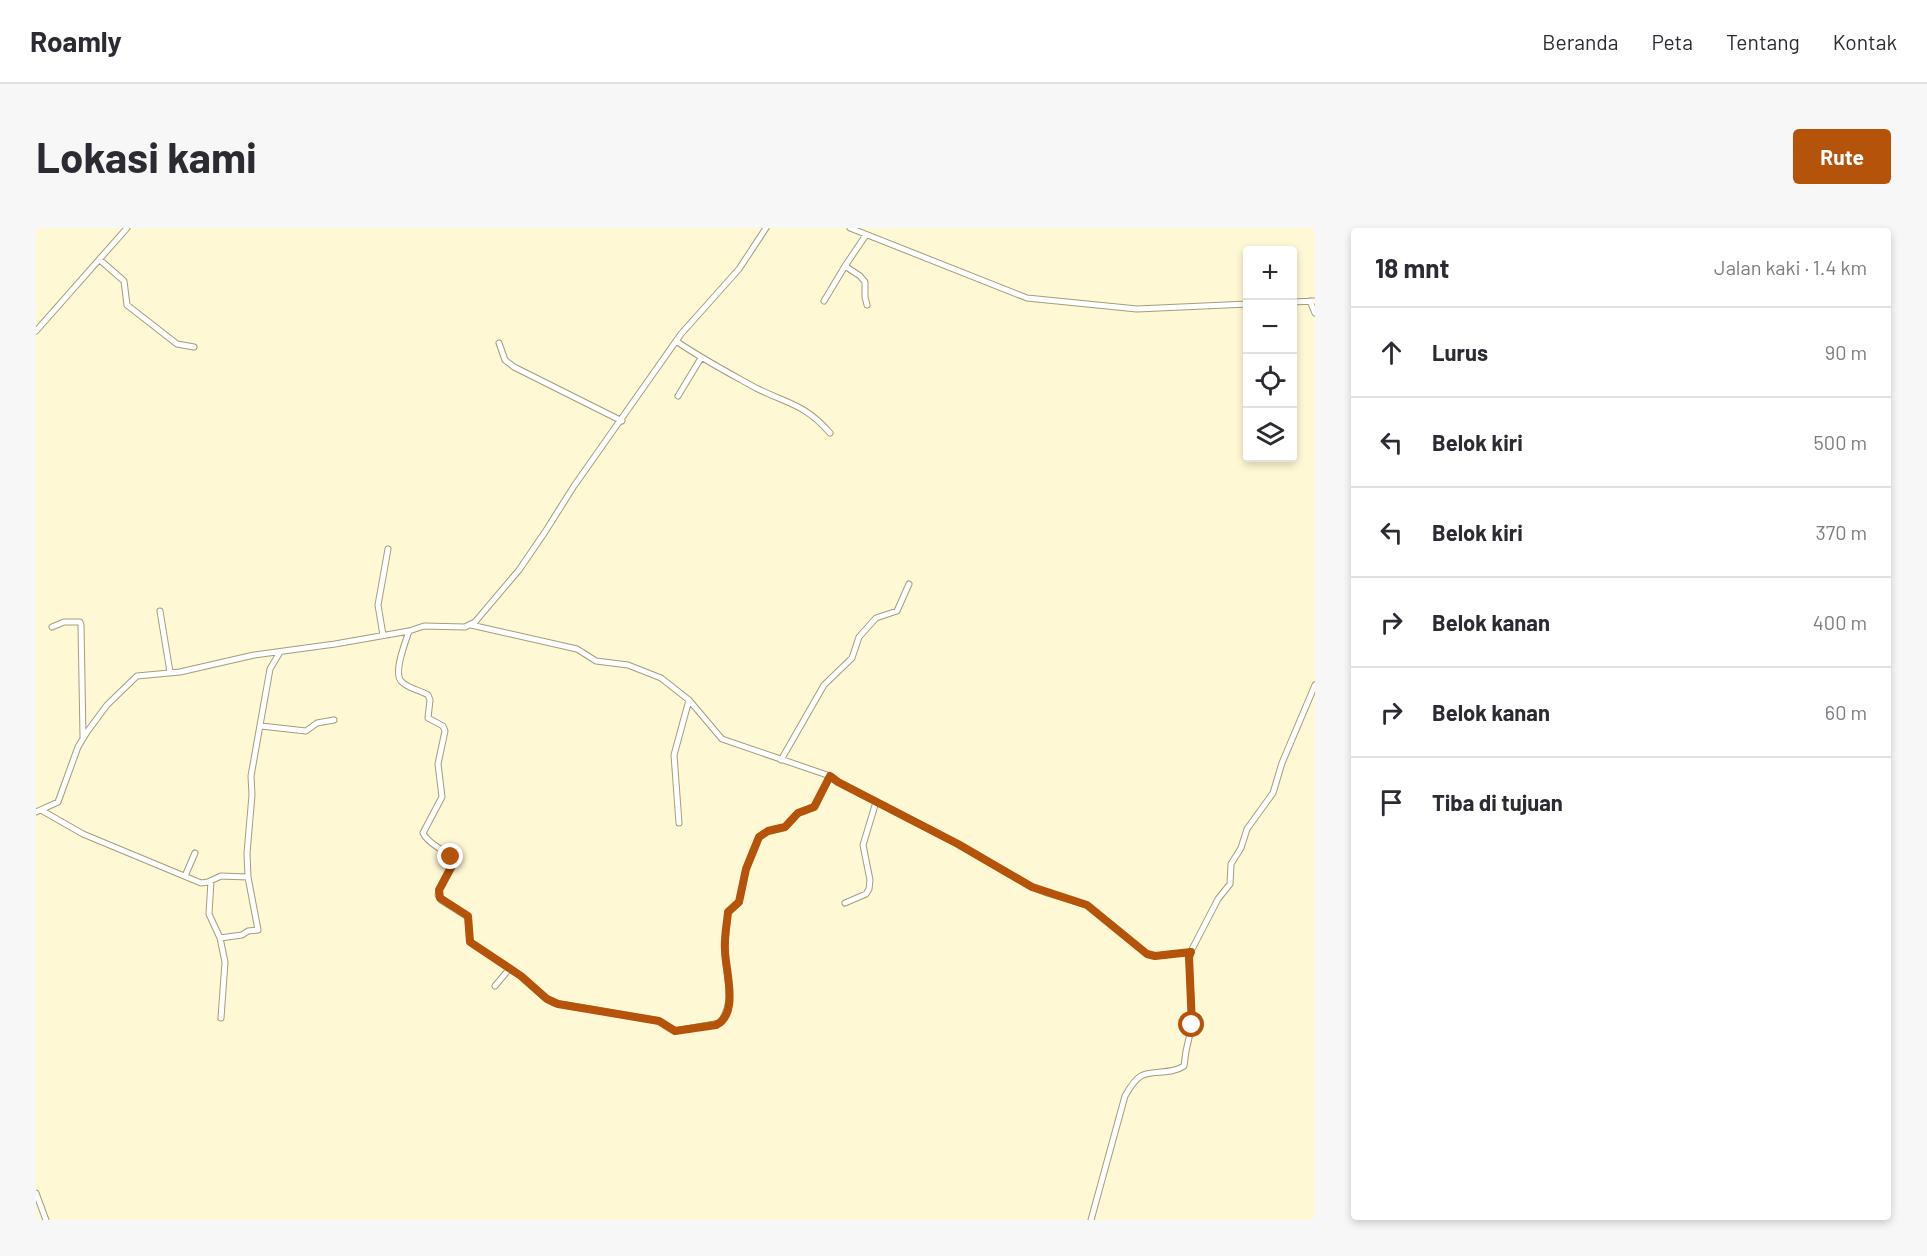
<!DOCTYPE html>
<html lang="id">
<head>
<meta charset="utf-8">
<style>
  :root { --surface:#fff; --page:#f7f7f7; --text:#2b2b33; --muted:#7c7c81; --line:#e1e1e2; --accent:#b45309 }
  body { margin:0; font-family:Barlow,sans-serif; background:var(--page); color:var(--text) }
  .controls { position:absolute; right:18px; top:18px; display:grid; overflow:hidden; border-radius:6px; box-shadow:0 3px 9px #0003 }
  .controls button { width:54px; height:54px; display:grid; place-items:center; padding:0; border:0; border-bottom:2px solid var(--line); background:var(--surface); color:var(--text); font:30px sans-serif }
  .stop { position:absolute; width:18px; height:18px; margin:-14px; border:4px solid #b45309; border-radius:50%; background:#fff }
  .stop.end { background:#b45309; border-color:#fff; box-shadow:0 2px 6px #0008 }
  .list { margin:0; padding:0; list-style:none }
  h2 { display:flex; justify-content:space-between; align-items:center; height:78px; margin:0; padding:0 24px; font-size:26px }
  h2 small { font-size:20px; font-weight:400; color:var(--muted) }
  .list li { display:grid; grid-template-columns:39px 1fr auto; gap:18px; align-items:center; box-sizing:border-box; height:90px; padding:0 24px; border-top:2px solid var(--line) }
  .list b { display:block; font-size:22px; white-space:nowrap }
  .list em { font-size:20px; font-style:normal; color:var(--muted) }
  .icon { flex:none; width:33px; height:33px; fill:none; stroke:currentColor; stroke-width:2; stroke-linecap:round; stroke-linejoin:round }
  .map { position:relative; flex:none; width:1279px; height:992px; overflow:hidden; border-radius:6px }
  header { display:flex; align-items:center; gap:36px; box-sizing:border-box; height:84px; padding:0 30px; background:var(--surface); border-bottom:2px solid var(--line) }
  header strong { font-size:28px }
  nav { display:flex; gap:33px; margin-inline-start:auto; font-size:21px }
  .intro { display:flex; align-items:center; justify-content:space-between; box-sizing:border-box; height:144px; padding:0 36px }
  h1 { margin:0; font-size:42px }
  .button { padding:15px 27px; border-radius:6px; background:var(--accent); color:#fff; font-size:21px; font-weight:700 }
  main { display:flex; gap:36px; padding:0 36px }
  aside { flex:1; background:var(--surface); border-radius:6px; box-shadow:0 3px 9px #0003 }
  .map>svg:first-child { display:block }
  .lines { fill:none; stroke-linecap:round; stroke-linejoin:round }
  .minor-casing { stroke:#a39d7b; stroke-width:7 }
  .minor { stroke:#fff; stroke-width:5 }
  .route { stroke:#b45309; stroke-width:8 }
</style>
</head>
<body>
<header>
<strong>Roamly</strong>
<nav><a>Beranda</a><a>Peta</a><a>Tentang</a><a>Kontak</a></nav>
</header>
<div class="intro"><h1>Lokasi kami</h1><a class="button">Rute</a></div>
<main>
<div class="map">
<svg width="1279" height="992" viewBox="0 0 1279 992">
  <rect width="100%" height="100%" fill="#fff8d4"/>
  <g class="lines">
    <g class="minor-casing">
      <path id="minor" d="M814,0L991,70L1101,81L1212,76
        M64,32L88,53L91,77L141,116L158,119
        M809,38L824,48L829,54V69L831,77
        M788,73L809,38L830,7
        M1274,73L1279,85
        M1256,74L1279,73
        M0,103L91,0
        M640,113C666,131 693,145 720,160C752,176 769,176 794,205
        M463,115L469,132L478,139L586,193
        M642,168L665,130
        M124,383L134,444
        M435,397L541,421L560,433L592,437L625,450L653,472L686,511L794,548L802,554L922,616L992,657L1011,665L1051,677L1111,726L1119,728L1155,724
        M16,399L28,394H44L45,397L47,509
        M373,403C370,413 356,446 366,454C373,461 384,462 392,467L394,472L392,490L407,498L409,503L402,536L406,569L387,605C393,618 411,621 417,634L403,662L402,667L405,672L432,689L434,714L485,748L508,769L518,775L623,793L639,803L684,795C701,771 689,748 689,722C689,709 691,696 692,684L703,674L710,641L723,609L732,603L749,599L762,585L779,579L794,548
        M347,407L342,377L352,321
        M225,498L270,503L281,495L298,492
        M745,532L788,457L816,430L823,409L840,390L861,383L873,356
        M5,582L47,606L165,655L172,654L185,648L212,649
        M0,584L22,574L42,519L51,504L71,477L101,448L144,444L218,427L299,416L373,403L388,398L429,399L439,394L483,342L509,304L538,258L645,106L703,41L730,0
        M643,595L638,527L653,472
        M149,648L159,625
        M175,653L173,686L184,710L189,734L185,790
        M809,675L830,666L833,661L834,652L827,617L840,574
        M184,710L206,707L212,703L222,702L212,649L211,625L216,567L215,548L234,441L244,424
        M459,758L474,740
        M0,965L10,992
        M1055,992L1089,868C1093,861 1098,852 1105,848C1115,842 1135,847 1148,838L1150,823L1156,797L1153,727L1182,671L1194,656L1195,636L1205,620L1211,601L1237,565L1246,535L1279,457"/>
    </g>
    <use href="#minor" class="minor"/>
  </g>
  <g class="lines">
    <path class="route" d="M415,629L417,636L403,662L404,670L432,688L434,714L485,748L511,771L522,776L623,793L639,803L680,797C704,786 689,741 689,722C688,709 691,696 692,684L703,674L710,641L723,609L732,603L749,599L762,585L778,579L794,548L802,554L922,616L996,659L1051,677L1111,726L1119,728L1155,724L1153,729L1156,797"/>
  </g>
</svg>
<div class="controls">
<button>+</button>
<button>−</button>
<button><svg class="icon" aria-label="locate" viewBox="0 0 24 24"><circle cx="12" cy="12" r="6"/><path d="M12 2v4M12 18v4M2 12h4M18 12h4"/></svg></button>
<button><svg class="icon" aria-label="layers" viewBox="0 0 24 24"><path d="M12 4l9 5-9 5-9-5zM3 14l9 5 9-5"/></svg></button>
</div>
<div class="stop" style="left:1156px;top:797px"></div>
<div class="stop end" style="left:415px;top:629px"></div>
</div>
<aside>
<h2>18 mnt<small>Jalan kaki · 1.4 km</small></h2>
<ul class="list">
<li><svg class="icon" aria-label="ahead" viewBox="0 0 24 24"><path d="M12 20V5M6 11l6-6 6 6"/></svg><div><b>Lurus</b></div><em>90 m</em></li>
<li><svg class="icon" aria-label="left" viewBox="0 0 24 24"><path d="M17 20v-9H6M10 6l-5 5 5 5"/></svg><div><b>Belok kiri</b></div><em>500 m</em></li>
<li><svg class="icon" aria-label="left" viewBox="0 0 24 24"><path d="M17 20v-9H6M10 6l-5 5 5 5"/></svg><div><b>Belok kiri</b></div><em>370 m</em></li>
<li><svg class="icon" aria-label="right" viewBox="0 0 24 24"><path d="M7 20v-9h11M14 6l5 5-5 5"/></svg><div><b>Belok kanan</b></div><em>400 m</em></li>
<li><svg class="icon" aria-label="right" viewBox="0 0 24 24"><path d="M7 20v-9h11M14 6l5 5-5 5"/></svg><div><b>Belok kanan</b></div><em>60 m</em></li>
<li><svg class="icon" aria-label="arrive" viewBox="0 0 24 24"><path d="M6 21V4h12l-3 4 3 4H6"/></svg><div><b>Tiba di tujuan</b></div></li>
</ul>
</aside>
</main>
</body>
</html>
